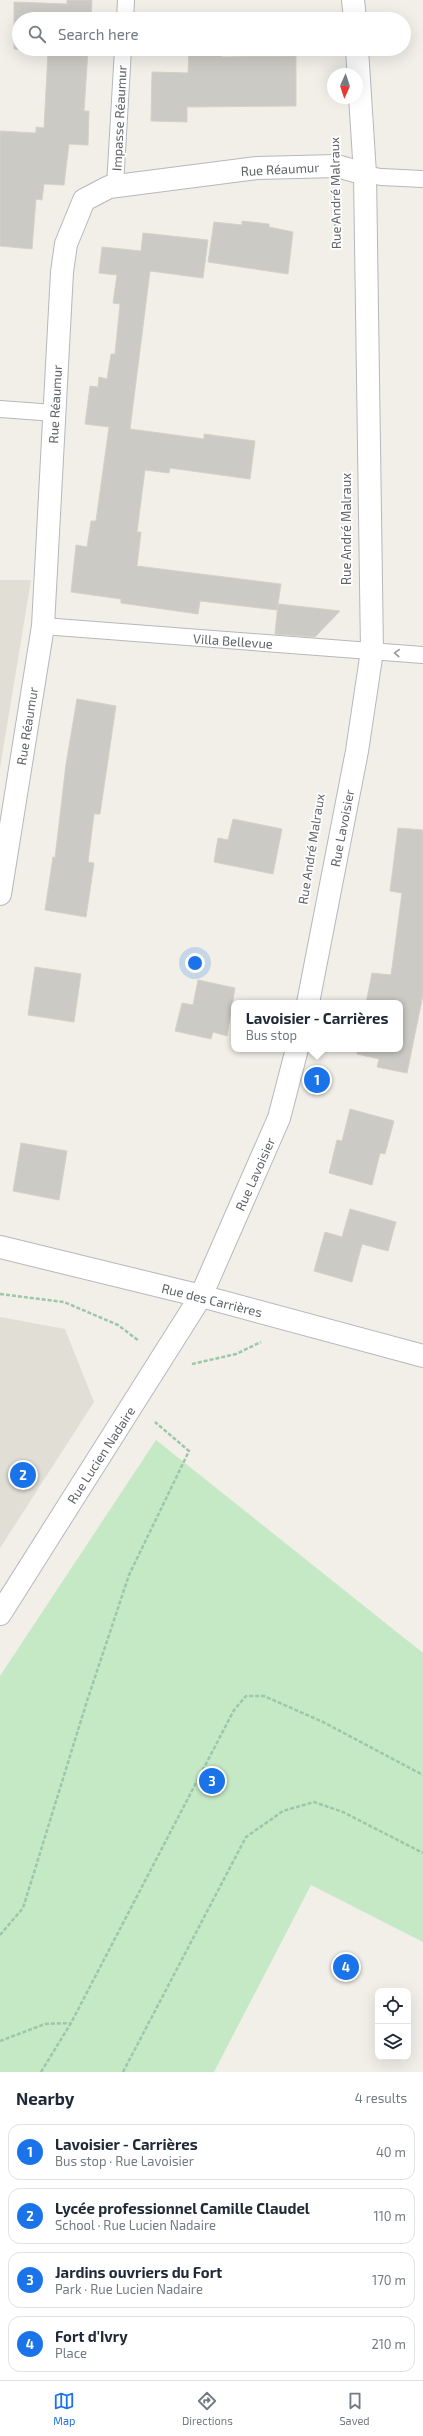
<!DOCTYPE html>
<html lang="en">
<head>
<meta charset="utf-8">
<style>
  :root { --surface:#fff; --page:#f6f6f7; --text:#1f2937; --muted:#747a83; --line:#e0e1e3; --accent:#1a73e8 }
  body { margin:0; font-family:"Exo 2",sans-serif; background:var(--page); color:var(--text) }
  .controls { position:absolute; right:12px; bottom:12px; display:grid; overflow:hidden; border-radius:8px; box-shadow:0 4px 16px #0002 }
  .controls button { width:36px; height:36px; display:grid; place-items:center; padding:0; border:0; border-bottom:1px solid var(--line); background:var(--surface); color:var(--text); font:20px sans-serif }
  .compass { position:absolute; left:327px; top:68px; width:36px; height:36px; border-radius:50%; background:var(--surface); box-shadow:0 4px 16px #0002; rotate:183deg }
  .you { position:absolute; left:195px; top:963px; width:14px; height:14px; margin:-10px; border:3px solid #fff; border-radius:50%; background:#1a73e8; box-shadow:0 0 0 6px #1a73e833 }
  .badge { display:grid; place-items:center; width:26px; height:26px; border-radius:50%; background:var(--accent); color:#fff; font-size:13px; font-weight:700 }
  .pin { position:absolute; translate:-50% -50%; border:2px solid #fff; box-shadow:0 1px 4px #0006 }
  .popup { position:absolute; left:231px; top:1000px; width:172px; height:52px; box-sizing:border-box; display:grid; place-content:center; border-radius:8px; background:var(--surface); filter:drop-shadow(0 1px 3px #0005); font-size:13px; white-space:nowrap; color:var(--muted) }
  .popup b { font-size:15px; color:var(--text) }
  .popup::after { content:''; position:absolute; left:50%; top:100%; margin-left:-8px; border:8px solid transparent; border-top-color:var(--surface) }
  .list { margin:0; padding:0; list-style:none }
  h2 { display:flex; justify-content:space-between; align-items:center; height:52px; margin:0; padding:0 16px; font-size:17px }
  h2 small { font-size:13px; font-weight:400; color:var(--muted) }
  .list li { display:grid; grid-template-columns:26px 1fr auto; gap:12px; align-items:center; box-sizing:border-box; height:56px; margin:0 8px 8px; padding:0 8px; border:1px solid var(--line); border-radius:12px }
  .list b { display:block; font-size:15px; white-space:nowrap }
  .list p { margin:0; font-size:13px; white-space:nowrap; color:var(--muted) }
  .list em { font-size:13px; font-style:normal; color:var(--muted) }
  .icon { flex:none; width:22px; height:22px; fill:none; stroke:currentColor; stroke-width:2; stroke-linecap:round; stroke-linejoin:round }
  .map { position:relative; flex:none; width:423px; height:2072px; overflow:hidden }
  .search { position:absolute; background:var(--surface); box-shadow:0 4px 16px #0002; left:12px; right:12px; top:12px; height:44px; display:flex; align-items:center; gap:10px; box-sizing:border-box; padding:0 14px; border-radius:22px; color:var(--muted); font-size:15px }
  .sheet { height:308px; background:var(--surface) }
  nav { display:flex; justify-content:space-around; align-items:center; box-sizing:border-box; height:56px; border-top:1px solid var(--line); background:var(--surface); font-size:11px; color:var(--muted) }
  nav a { display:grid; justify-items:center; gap:2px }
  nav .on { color:var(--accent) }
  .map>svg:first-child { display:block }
  .education { fill:#e1ded6 }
  .garden { fill:#c5e8c5 }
  .building { fill:#cccac5; stroke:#d6d1c6 }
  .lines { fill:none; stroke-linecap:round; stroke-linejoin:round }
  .lane-casing { stroke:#b5b8bc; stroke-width:18 }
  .street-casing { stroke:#b5b8bc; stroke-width:24 }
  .path { stroke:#9cc7a9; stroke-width:2.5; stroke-dasharray:4 2; stroke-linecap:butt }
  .lane { stroke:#fff; stroke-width:16 }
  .street { stroke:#fff; stroke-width:22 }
  .oneway { stroke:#979a9d }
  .labels { text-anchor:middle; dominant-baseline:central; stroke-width:3.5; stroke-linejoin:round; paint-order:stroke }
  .street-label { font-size:13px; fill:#5f6368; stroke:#fff }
</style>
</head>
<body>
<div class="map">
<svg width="423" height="2072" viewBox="0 0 423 2072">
  <rect width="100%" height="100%" fill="#f1efe8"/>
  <path class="education" d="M0,580H31L0,768Z
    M0,1317L65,1329L94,1402L0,1548Z"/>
  <path class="garden" d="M156,1440L423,1653V1942L311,1885L214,2072H0V1676Z"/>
  <path class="building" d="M67,0H92L91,19H19V49H90L88,50L84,111H89L88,145L69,144L64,185L44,184L42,200L36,199L32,249L0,246V131L36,133V127L44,128L48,52L14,49V2L67,4Z
    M189,49H222V57L296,56V106L187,107V122L151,121L152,72L188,73Z
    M242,221L269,224V227L293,232L288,274L208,262L214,222L242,225Z
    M143,233L208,240L203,278L150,271L130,429L204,439V434L255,441L250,479L170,468L169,473L145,470L137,532H141L137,566L281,584L277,610L200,601L198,614L121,603V599L71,592L76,545L87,547L91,521H96L109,427L85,424L90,386L98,387L99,377L107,379L111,354H115L120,304L113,303L117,275L99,273L102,247L141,251Z
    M278,604L314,608L340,611L315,637L275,634Z
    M77,699L116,706L100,814H94L88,862L94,863L86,917L45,910L53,857L55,858L66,764Z
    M233,819L282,829L273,874L214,862L218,838L228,840Z
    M398,828L423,830V995L407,1073L377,1067L379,1059L357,1054V1049H400V1003H366L372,973L391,975L402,893L390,891Z
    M35,967L81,974L74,1022L28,1015Z
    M198,980L235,988L227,1036L213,1032L211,1039L175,1031L182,1003L193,1005Z
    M350,1109L394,1121L385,1154L380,1153L372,1185L329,1173L337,1140L342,1141Z
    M21,1143L67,1151L59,1200L13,1191Z
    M350,1209L396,1222L388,1251L362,1244L352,1282L314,1271L325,1232L342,1237Z"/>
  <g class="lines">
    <g class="lane-casing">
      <path id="lane" d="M125,19L126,0
        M365,174L381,177L423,179
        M115,186L123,49
        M0,409L54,413
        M43,626L423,655"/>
    </g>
    <g class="street-casing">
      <path id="street" d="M353,0L355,19
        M0,894L43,626L62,272L66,244L84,200L109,187L257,168L337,166L365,174
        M308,1003L357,751L372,651L365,174L357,49
        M0,1247L201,1296L423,1356
        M0,1614L201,1296L279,1118L297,1049"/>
    </g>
    <path class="path" d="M324,12L325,19
      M334,193L336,246
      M0,1294L64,1302L118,1325L139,1341
      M192,1364L236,1354L261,1342
      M0,1935L23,1908L87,1701L129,1575L189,1451L155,1422
      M0,2041L45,2024L71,2023
      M41,2072L71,2023L234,1710L246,1696H264L323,1722L423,1775
      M123,2072L246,1837L283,1811L314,1802L343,1812L423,1853"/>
    <use href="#lane" class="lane"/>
    <use href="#street" class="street"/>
  </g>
  <defs><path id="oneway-chevron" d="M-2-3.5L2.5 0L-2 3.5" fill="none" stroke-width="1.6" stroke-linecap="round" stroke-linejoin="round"/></defs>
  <use class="oneway" href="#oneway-chevron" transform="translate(397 653) rotate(-176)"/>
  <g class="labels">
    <g class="street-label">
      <text transform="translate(119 118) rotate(-87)">Impasse Réaumur</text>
      <text transform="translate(280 169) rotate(-3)">Rue Réaumur</text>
      <text transform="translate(335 193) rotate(-91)">Rue André Malraux</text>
      <text transform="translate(55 404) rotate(-87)">Rue Réaumur</text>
      <text transform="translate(346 529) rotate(-90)">Rue André Malraux</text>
      <text transform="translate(233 641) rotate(4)">Villa Bellevue</text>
      <text transform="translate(27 726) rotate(-81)">Rue Réaumur</text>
      <text transform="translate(342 828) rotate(-79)">Rue Lavoisier</text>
      <text transform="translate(311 849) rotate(-81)">Rue André Malraux</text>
      <text transform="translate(255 1174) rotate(-66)">Rue Lavoisier</text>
      <text transform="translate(212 1300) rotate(14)">Rue des Carrières</text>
      <text transform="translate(101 1455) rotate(-57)">Rue Lucien Nadaire</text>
    </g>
  </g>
</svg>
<div class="controls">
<button><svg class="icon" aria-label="locate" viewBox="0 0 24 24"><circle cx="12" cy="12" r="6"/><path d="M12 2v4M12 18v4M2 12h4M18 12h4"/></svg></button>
<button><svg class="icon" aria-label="layers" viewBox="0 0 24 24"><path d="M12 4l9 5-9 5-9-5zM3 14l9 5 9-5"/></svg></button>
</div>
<svg class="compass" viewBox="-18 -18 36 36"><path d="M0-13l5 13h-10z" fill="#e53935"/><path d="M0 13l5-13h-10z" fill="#747a83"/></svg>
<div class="you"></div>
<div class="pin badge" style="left:317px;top:1080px">1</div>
<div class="popup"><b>Lavoisier - Carrières</b>Bus stop</div>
<div class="pin badge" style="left:23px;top:1475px">2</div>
<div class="pin badge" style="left:212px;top:1781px">3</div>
<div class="pin badge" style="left:346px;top:1967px">4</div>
<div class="search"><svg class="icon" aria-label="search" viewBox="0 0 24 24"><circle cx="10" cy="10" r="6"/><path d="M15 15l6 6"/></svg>Search here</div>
</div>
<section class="sheet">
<h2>Nearby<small>4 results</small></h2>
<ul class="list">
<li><span class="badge">1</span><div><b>Lavoisier - Carrières</b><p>Bus stop · Rue Lavoisier</p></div><em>40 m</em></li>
<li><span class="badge">2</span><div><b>Lycée professionnel Camille Claudel</b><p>School · Rue Lucien Nadaire</p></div><em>110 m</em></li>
<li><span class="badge">3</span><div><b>Jardins ouvriers du Fort</b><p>Park · Rue Lucien Nadaire</p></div><em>170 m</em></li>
<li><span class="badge">4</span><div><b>Fort d'Ivry</b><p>Place</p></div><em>210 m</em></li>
</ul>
</section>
<nav>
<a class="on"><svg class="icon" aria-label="map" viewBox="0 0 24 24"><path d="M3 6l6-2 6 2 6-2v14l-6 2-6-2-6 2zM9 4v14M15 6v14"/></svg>Map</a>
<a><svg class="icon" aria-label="directions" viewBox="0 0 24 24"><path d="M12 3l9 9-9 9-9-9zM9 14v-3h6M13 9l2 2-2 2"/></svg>Directions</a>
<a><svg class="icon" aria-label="saved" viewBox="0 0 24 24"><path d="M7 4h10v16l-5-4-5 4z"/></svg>Saved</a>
</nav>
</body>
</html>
